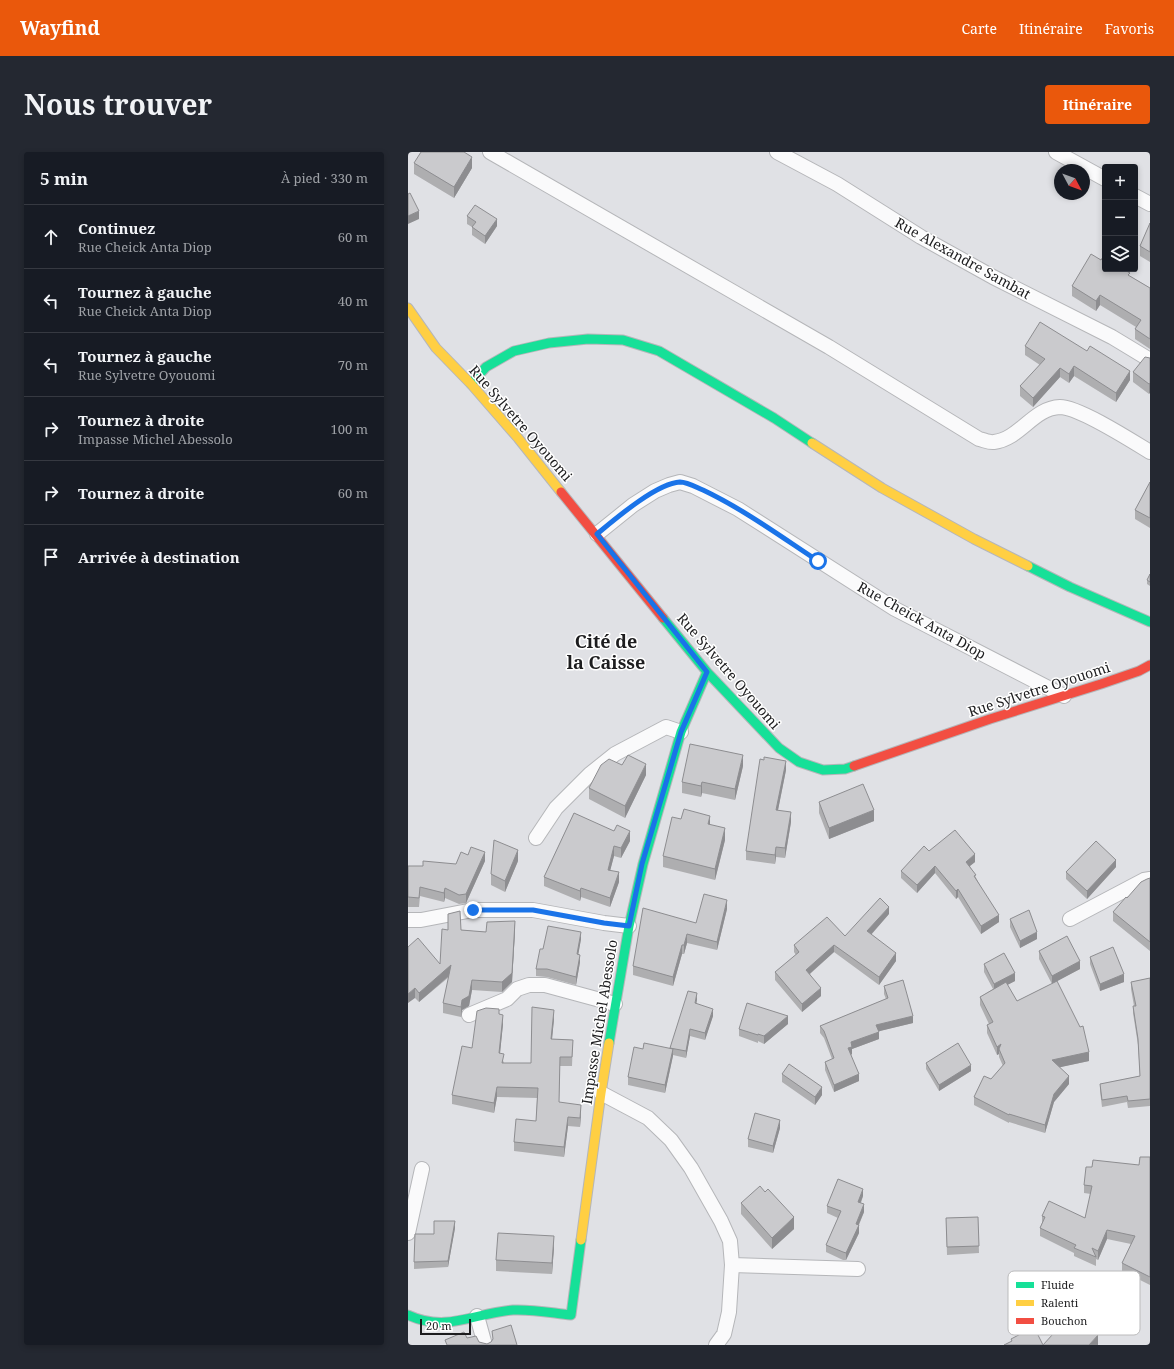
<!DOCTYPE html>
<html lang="fr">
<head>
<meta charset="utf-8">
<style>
  :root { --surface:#171b24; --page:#242831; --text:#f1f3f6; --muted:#9ea1a6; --line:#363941; --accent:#ea580c }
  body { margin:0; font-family:"Noto Serif",serif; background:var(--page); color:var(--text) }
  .controls { position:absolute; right:12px; top:12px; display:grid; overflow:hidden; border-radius:4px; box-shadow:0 2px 6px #0003 }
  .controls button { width:36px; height:36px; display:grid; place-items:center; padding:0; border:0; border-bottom:1px solid var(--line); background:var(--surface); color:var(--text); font:20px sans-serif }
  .compass { position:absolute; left:646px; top:12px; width:36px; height:36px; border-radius:50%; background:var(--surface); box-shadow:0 2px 6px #0003; rotate:131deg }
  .scale { position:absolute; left:12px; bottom:10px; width:51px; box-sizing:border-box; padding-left:4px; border:2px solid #1d1d1f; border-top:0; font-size:11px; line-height:14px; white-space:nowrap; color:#1d1d1f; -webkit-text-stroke:3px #fff; paint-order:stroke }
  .stop { position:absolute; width:12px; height:12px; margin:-9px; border:3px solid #1a73e8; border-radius:50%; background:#fff }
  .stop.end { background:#1a73e8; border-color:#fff; box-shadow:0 1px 4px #0008 }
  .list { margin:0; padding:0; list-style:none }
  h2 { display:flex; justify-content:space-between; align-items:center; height:52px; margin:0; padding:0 16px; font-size:17px }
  h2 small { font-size:13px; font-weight:400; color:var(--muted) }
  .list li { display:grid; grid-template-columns:26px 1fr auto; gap:12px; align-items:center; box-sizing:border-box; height:64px; padding:0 16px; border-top:1px solid var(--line) }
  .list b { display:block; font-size:15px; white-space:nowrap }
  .list p { margin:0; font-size:13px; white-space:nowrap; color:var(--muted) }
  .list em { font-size:13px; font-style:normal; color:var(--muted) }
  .icon { flex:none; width:22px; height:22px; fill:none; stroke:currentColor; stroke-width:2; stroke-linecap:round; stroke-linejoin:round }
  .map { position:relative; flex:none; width:742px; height:1193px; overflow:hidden; border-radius:4px }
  header { display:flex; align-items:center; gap:24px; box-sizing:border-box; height:56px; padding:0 20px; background:var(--accent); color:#fff }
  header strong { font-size:19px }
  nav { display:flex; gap:22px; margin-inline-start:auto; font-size:14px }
  .intro { display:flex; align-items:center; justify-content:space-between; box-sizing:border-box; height:96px; padding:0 24px }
  h1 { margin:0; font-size:28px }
  .button { padding:10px 18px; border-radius:4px; background:var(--accent); color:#fff; font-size:14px; font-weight:700 }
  main { display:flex; gap:24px; padding:0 24px }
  aside { flex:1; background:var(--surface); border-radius:4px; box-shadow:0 2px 6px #0003 }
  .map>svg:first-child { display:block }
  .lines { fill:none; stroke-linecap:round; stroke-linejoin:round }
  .street-casing { stroke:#b5b6b9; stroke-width:16 }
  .fast-casing { stroke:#b5b6b9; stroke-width:11 }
  .slow-casing { stroke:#b5b6b9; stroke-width:11 }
  .jam-casing { stroke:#b5b6b9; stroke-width:11 }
  .street { stroke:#fafafb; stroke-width:14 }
  .fast { stroke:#16e098; stroke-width:9 }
  .slow { stroke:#ffcf43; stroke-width:9 }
  .jam { stroke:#f24e42; stroke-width:9 }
  .wall { fill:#aeaeb0 }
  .shaded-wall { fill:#8d8d90 }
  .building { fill:#cacacd; stroke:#8d8d90 }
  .route { stroke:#1a73e8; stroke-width:5 }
  .labels { text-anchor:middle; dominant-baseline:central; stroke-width:3; stroke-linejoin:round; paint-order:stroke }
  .street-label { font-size:14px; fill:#1d1d1f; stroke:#fff }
  .district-label { font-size:18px; font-weight:bold; fill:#1d1d1f; stroke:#fff }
  .key { fill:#fff; stroke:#bbbbbc; stroke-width:1 }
  .key-label { font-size:11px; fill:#1d1d1f }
</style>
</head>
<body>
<header>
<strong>Wayfind</strong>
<nav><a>Carte</a><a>Itinéraire</a><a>Favoris</a></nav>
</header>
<div class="intro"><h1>Nous trouver</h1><a class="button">Itinéraire</a></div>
<main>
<aside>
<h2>5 min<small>À pied · 330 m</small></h2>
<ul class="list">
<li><svg class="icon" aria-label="ahead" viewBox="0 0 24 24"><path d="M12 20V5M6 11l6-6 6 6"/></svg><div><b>Continuez</b><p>Rue Cheick Anta Diop</p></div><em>60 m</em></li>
<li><svg class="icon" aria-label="left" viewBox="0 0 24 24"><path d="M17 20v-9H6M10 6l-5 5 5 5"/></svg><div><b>Tournez à gauche</b><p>Rue Cheick Anta Diop</p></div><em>40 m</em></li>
<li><svg class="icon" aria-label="left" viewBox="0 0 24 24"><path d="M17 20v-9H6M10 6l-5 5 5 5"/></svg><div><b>Tournez à gauche</b><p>Rue Sylvetre Oyouomi</p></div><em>70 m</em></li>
<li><svg class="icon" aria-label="right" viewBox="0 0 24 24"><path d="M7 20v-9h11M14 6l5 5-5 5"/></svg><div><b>Tournez à droite</b><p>Impasse Michel Abessolo</p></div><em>100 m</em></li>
<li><svg class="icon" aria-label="right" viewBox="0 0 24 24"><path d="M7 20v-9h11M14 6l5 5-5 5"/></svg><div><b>Tournez à droite</b></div><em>60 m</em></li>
<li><svg class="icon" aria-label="arrive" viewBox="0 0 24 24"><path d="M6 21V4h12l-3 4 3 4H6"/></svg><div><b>Arrivée à destination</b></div></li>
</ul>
</aside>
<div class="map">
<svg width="742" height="1193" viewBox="0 0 742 1193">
  <rect width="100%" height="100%" fill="#e0e1e5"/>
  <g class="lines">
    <g class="street-casing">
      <path id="street" d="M82,0L421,195L571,287C576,288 582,291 586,290C612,287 625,256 652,255C671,255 724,289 742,300
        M369,0L429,32L513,85L585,125L704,185L742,208
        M648,0L697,27
        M727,44L742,52
        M189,382L225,353L247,339L261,333L272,330L285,334L330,357L487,457L656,544
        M128,686L148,656L182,622L207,602L258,575L273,580
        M662,767L736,728L742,727
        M0,768H13L65,758H125L196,771L221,774
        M61,863L99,847L109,837L121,833H137L207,852
        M193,941L240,966L263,988L283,1016L313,1069L322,1089L324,1113L321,1160L316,1182L308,1193
        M0,1081L14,1017
        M324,1113L450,1117
        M69,1164L77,1193"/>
    </g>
    <g class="fast-casing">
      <path id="fast" d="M63,232L78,215L106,199L141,191L180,187L215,188L251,199L366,266L404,291
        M620,414L662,435L742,470
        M255,466L299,520L371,596L391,610L415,618L437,617L446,614
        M201,891L221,774L235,712L273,580L299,520
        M0,1163C39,1181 66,1161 105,1158C124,1157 144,1161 163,1163L173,1088"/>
    </g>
    <g class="slow-casing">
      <path id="slow" d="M0,156L28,196L63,232L110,286L153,340
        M404,291L474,336L566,387L620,414
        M173,1088L193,941L201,891"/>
    </g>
    <g class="jam-casing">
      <path id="jam" d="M153,340L255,466
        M446,614L582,567L693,532L731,519L742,513"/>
    </g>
    <use href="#street" class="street"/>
    <use href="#fast" class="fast"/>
    <use href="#slow" class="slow"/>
    <use href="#jam" class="jam"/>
  </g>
  <path class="wall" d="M6,11L64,16L46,46L6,22Z
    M59,64L89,74L77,92L64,83V75L59,72Z
    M742,71V110L732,104V94Z
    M722,124L742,136V197L727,187V177L728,175L692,153L688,159L664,144V134Z
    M617,194L722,228L708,250L666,224L661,231L652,225L625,255L612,244V234L632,213L617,203Z
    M742,206L741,242L725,230V220Z
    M742,330V376L727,367V358Z
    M742,422V434L739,432V428Z
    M356,608L378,618L370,658L383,670L377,706L368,705L367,712L338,708V699Z
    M214,613L238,623L217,666L181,647V636Z
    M335,614L327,648L294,641L293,645L274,641V630Z
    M411,650L466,669L421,687L411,661Z
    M166,661L222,689L213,706L206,704L202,718L211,730L202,755L173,745L172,749L136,734V725Z
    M273,667L302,673L317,688L307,728L255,715V704Z
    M521,699L567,710L562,714L591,770L573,782L550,745L548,747L527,721L509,741L493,726V719Z
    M77,709L58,751L51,752L37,746L36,750L12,744L11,755H0V714H15L48,712Z
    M110,709L97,740L83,733V722Z
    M708,715L679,747L658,727V720Z
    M742,726V799L705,769V760L719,746Z
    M319,757L309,798L279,791L276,802H274L265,834L225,823V814L288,771Z
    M481,762L463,783L488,809L471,833L426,800L402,822L413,844L394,860L367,828V820L388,803L386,800V793L437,784Z
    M602,767L629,787L612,796L602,775Z
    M53,778L78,780L107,779L104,830L94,840L64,838L61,854L54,858L53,865L35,861V851L41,825L11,850L7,846L0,795L32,812Z
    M173,787L170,802L172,810L168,833L139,825L128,824V817L135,797Z
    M631,799L672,817L648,829L681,909L652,915L661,932L646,950L637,981L601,970V971L566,953V945L583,927L595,914L591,905V902L589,903L579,881V873L581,872L572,853V845L585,837L576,820V812L607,829L599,833L609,849L644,832L631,807Z
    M682,805L716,830L692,839L682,812Z
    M742,826V954L720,956L719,950L694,955L692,939V932L732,924L730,893L725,861V854H726L723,837V830Z
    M476,834L505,871L471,879V887L444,897V902L443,903L451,929L426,940L417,918V910L424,907L416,886L412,881V874L478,847L476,842Z
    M289,848L288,852L305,864L297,888L282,884L278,906L265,903L257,941L220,933V925L235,897L262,896Z
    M91,862L95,872L92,901L96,911H123L146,867L144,887L165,888L164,914H152L151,950L173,962L172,975L160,974L156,1005L106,999V990L128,969L129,946L89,945L86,961L44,952V943L64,896Z
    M380,872L356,892L350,889V891L331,884V877Z
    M518,911L563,919L531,939L518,917Z
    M374,922L414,943L407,953L374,930Z
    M372,976L365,1001L340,995V987Z
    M742,1005V1133L714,1119V1111L723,1092L699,1087L690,1108L688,1107V1114L666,1104V1101L632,1084V1076L634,1071V1064L677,1066L683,1042L676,1041V1033L684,1015L731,1013Z
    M455,1044L453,1051L456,1060L451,1073V1081L438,1108H435L418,1100V1093L430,1066L419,1061V1054Z
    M333,1051L386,1077L364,1097L333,1062Z
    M570,1065L571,1101L539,1103L538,1066Z
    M47,1076L40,1115L6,1117V1110Z
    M146,1095L144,1122L88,1119V1108Z
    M686,1138L713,1163L706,1172L699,1166L686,1142Z"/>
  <path class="shaded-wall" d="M64,5V16L46,46V35Z
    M11,59V67L0,72V64Z
    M89,67V74L77,92V84Z
    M692,143V153L688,159V149Z
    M666,214V224L661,231V222Z
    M652,216V225L625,255V246Z
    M722,219V228L708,250V241Z
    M742,231V241L741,242V232Z
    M335,603V614L327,648V637Z
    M378,609V618L368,668V658Z
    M238,612V623L217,666V654Z
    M294,630V641L293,645V634Z
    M466,658V669L421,687V676Z
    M383,660V670L377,706V696Z
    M302,664V675L300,672Z
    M317,676V688L307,728V717Z
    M222,679V689L213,706V696Z
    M206,694V704L200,727V718Z
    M368,695V705L367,712V703Z
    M110,698V709L97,740V729Z
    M77,700V709L58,751V742Z
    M567,702V710L558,717V710Z
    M708,708V715L679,747V739Z
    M527,714V721L509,741V733Z
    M211,720V730L202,755V746Z
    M37,736V746L36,750V741Z
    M173,736V745L172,749V739Z
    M550,737V745L548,747V739Z
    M319,748V757L309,798V790Z
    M481,755V762L459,787V779Z
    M591,763V770L573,782V774Z
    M107,769V779L104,830L94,840V830Z
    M173,780V787L169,810V802Z
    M629,780V787L612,796V789Z
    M279,782V791L276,802V793Z
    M274,793V802L265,834V825Z
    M426,793V800L398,825V818Z
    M488,801V809L471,833V825Z
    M172,803V810L168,833V825Z
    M672,809V817L644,832V824Z
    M43,813V822L11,850V841Z
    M607,821V829L586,840V832Z
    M716,822V830L692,839V832Z
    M64,828V838L61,854L54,858L53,865V855L54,848Z
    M7,836V846L0,851V842Z
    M413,836V844L394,860V852Z
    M289,841V848L287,858V851Z
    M305,857V864L297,888V881Z
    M146,858V867L143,897V887Z
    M95,863V872L91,911V901Z
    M380,864V872L356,892V884Z
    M505,864V871L468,880V873Z
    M282,877V884L278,906V899Z
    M471,880V887L444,897V902L440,904V896L443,890Z
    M593,892L591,897V902L589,903V895Z
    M265,897V904L257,941V933Z
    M681,900V909L644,917V908Z
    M563,913V919L531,939V933Z
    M451,922V929L426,940V933Z
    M661,924V932L646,950L637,981V973L646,942Z
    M89,935V945L86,961V951Z
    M414,935V943L407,953V945Z
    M173,953V962L172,975V966Z
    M160,965V974L156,1005V995Z
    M372,968V976L365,1001V994Z
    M455,1037V1044L450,1057V1050Z
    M456,1052V1060L450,1074L451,1073V1081L438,1108V1101L448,1072Z
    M386,1065V1077L364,1097V1086Z
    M47,1069V1076L40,1115V1109Z
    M699,1078V1087L690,1108V1099Z
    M146,1084V1095L144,1122V1111Z
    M713,1160V1163L706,1172V1168Z
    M690,1183V1193H681Z"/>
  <path class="building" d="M13,0H56L64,5L46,35L6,11Z
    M2,41L11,59L0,64V42Z
    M67,53L89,67L77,84L64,75L68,70L59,64Z
    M742,71V100L732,94Z
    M683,102L693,108L695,105L697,106V117H715L722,121L720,123L742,136V187L727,177L733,168L692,143L688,149L664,134Z
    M632,170L679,199L682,194L722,219L708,241L666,214L661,222L652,216L625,246L612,234L637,207L617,194Z
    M737,205L742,206V231L741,232L725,220Z
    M742,330V366L727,358Z
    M742,422V430L739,428Z
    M282,592L335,603L327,637L294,630L293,634L274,630Z
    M220,603L238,612L217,654L181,636L193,613L201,607L214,613Z
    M356,605L378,609L368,658L383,660L377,696L368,695L367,703L338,699L352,607L356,608Z
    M455,632L466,658L421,676L411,650Z
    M276,657L302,664L300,672L317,676L307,717L255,704L264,665L273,667Z
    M166,661L206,679L209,673L222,679L213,696L206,694L200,718L211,720L202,746L173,736L172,739L136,725Z
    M547,678L567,702L558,710L568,723L566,724L591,763L573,774L550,737L548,739L527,714L509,733L493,719L516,694L521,699Z
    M86,688L110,698L97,729L83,722Z
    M688,689L708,708L679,739L658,720Z
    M63,695L77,700L58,742L51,743L37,736L36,741L12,735L11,746L0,745V714H15V709L48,712L53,700L60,703Z
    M742,726V790L705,760L718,745L719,746L733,730L739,727Z
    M296,742L319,748L309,790L279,782L276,793H274L265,825L225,814L235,756L288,771Z
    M472,746L481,755L459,779L488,801L471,825L426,793L398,818L413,836L394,852L367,820L391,800L386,793L419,765L437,784Z
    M621,758L629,780L612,789L602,767Z
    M52,759L53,778L78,780L79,770L107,769L104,821L94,830L64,828L61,844L54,848L53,855L35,851L43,813L11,841L7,836L0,842V795L10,786L32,812L34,777L40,778V762Z
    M140,774L173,780L169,802L172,803L168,825L139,817H128L132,797H135Z
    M659,784L672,809L644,824L631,799Z
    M705,795L716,822L692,832L682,805Z
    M596,801L607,821L586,832L576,812Z
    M742,826V947L720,949L719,944L694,948L692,932L732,924L730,887L725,854H728L723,830Z
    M495,828L505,864L468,873L471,880L443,890L444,895L440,896L451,922L426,933L417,910L426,906L416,879L412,874L480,846L476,834Z
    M649,829L672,875L675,874L681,900L644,908L661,924L646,942L637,973L601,962V963L566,945L576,924L583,927L597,911L591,897L593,892L589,895L579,873L585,870L572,845L598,830L609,849Z
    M280,839L289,841L287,851L305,857L297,881L282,877L278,899L262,896Z
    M339,851L380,864L356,884L350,882V883L331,877Z
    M124,855L146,858L143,887L165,888L164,905H152L151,950L173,953L172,966L160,965L156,995L106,990L108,967L128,969L130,936L89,935L86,951L44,943L54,894L64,896L69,859L78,856L91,857V862L95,863L91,901L96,902L94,911H123Z
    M236,891L265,897L257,933L220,925L226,895L235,897Z
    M550,891L563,913L531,933L518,911Z
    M381,912L414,935L407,945L374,922Z
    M347,961L372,968L365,994L340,987Z
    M732,1005H742V1125L714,1111L727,1084L699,1078L690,1099L684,1096L688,1105L666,1096L668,1093L632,1076L637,1065L634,1064L641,1049L677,1066L684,1034L676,1033L678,1015H684L685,1008L731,1013Z
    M430,1027L455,1037L450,1050L456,1052L448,1072L451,1073L438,1101L435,1100L418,1093L433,1059L419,1054Z
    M352,1034L357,1040L360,1037L386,1065L364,1086L333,1051Z
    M570,1065L571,1094L539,1095L538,1066Z
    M26,1069H47L40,1109L6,1110L7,1082H26Z
    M90,1081L146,1084L144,1111L88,1108Z
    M665,1160L690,1183L681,1193H596L604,1189L603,1187L626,1175L635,1193Z
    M103,1173L109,1193H39L37,1188L56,1180L59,1186L68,1184L71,1190L79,1192L83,1190L85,1187L84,1179Z"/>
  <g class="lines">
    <path class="route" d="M65,758H125L196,771L221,774L234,712L273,580L299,520L189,382C207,367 249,331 272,330C279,330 288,335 295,338C335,357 372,384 410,409"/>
  </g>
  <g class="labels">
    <g class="street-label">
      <text transform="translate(555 106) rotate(29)">Rue Alexandre Sambat</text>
      <text transform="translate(113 271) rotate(49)">Rue Sylvetre Oyouomi</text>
      <text transform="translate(514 468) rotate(29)">Rue Cheick Anta Diop</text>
      <text transform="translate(321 519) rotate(49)">Rue Sylvetre Oyouomi</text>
      <text transform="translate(631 537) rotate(-18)">Rue Sylvetre Oyouomi</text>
      <text transform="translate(191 870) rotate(-81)">Impasse Michel Abessolo</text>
    </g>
    <g class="district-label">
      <text x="198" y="489">Cité de<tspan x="198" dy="21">la Caisse</tspan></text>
    </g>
  </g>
  <rect x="600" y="1119" width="132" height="64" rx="6" class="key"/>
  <rect x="608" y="1130" width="18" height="6" fill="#16e098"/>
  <rect x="608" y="1148" width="18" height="6" fill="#ffcf43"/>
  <rect x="608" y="1166" width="18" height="6" fill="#f24e42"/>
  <g class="key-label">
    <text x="633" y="1137">Fluide</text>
    <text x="633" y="1155">Ralenti</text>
    <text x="633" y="1173">Bouchon</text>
  </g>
</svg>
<div class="controls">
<button>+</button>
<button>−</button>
<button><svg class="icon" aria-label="layers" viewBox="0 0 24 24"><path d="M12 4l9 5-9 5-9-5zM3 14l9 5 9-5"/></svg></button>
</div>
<svg class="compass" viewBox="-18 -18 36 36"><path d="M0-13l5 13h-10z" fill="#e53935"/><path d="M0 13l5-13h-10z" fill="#9ea1a6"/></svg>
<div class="scale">20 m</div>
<div class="stop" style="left:410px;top:409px"></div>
<div class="stop end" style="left:65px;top:758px"></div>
</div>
</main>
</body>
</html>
